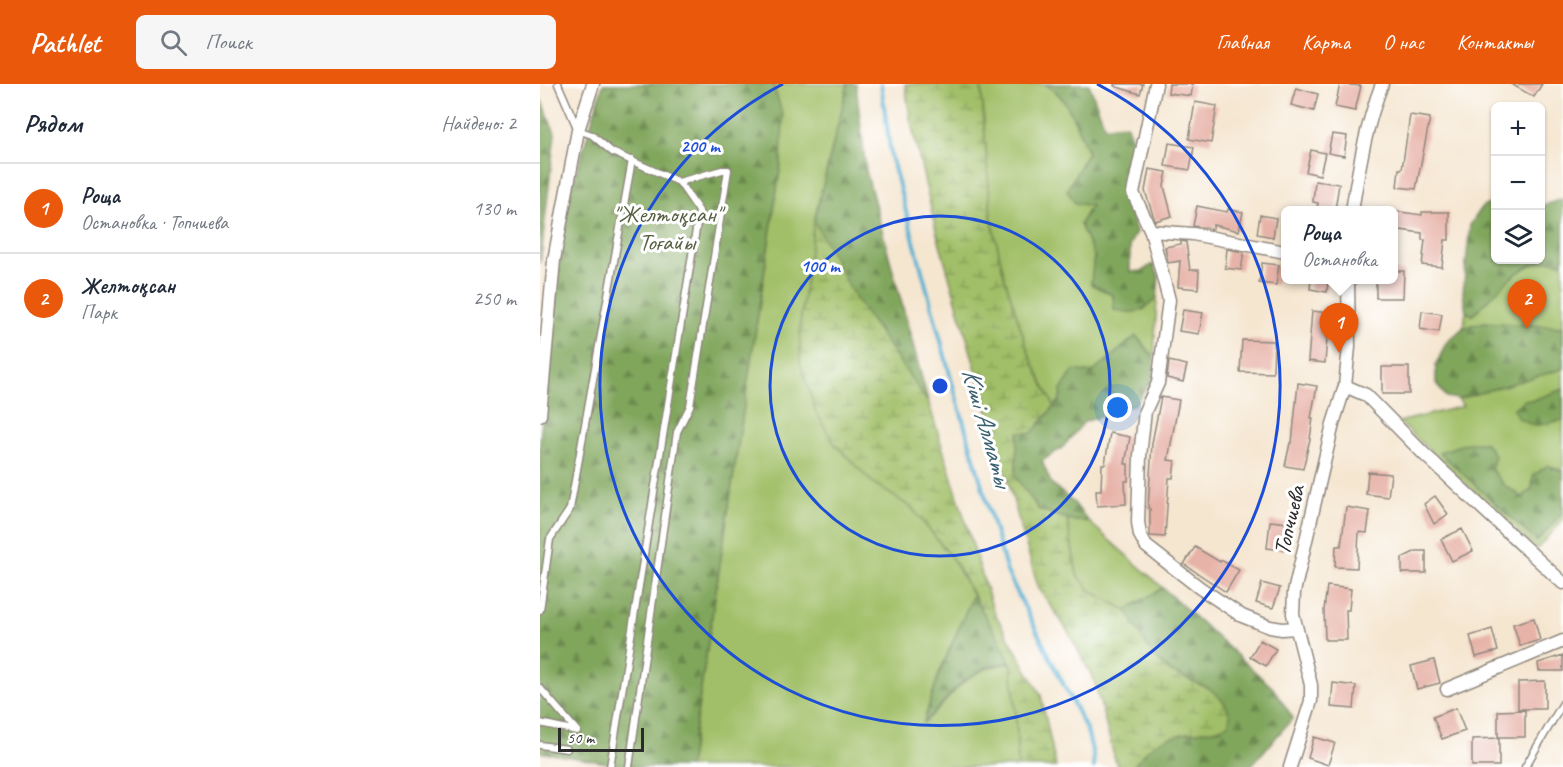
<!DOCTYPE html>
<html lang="ru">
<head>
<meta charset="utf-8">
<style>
  :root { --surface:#fff; --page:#f6f6f7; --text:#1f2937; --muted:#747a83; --line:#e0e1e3; --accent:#ea580c }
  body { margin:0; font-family:Caveat,sans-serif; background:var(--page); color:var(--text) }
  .controls { position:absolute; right:18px; top:18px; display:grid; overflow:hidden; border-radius:9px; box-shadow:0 2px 4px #0004 }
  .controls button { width:54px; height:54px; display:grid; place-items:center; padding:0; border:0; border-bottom:2px solid var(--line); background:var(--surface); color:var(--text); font:30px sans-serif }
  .scale { position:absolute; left:18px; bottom:15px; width:86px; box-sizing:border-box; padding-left:6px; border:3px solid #2b2b2b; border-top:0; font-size:16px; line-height:21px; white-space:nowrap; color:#2b2b2b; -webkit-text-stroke:4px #fff; paint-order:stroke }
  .you { position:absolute; left:578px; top:324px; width:21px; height:21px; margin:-15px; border:4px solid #fff; border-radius:50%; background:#1a73e8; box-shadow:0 0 0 9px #1a73e833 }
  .badge { display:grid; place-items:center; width:39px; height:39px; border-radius:50%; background:var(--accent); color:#fff; font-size:20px; font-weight:700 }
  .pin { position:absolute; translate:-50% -50px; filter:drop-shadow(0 2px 3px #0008) }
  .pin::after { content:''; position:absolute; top:32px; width:21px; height:18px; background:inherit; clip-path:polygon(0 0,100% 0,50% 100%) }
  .popup { position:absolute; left:741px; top:122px; width:117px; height:78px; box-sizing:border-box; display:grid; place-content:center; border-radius:9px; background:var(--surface); filter:drop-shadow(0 2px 4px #0005); font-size:20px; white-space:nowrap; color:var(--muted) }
  .popup b { font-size:22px; color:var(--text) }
  .popup::after { content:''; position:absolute; left:50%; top:100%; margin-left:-12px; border:12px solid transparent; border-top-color:var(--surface) }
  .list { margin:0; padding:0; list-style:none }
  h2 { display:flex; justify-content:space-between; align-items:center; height:78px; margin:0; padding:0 24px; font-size:26px }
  h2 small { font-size:20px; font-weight:400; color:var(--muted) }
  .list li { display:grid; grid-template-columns:39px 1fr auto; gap:18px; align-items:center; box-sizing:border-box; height:90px; padding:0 24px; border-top:2px solid var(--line) }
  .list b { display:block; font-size:22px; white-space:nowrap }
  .list p { margin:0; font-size:20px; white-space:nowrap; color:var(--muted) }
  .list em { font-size:20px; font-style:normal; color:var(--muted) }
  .icon { flex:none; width:33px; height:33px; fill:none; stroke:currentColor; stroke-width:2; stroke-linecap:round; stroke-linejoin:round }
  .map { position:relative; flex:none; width:1023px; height:683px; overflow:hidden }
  header { display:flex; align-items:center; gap:36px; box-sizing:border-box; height:84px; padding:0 30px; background:var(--accent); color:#fff }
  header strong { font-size:28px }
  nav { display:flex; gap:33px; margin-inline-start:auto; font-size:21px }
  .search { width:420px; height:54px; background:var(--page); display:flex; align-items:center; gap:15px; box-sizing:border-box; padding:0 21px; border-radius:9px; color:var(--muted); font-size:22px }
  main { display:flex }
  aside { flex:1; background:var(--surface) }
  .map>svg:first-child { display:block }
  .green { fill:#a1bf67; stroke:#667549; stroke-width:1.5 }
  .forest { fill:url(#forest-firs); stroke:#566844; stroke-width:1.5 }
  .wetland { fill:url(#wetland-marsh); stroke:#667549; stroke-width:1.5 }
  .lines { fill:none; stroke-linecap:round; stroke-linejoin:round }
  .stream { stroke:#54b0d2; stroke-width:4 }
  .building { fill:#e7b2a7 }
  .service-casing { stroke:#90887e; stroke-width:9 }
  .minor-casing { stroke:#90887e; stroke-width:15 }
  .service { stroke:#fff; stroke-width:6 }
  .minor { stroke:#fff; stroke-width:12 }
  .ring { fill:none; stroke:#1d4ed8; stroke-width:3 }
  .labels { text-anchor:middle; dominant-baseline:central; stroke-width:6; stroke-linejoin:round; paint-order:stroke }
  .park-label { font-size:24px; fill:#545f40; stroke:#fff }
  .street-label { font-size:24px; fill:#2b2b2b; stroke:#fff }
  .water-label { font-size:26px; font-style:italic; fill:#3b606e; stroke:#fff }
  .centre { fill:#1d4ed8; stroke:#fff; stroke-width:3 }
  .ring-label { font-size:18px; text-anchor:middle; font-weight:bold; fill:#1d4ed8; stroke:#fff; stroke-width:6; stroke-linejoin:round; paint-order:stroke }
</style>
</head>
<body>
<header>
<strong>Pathlet</strong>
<div class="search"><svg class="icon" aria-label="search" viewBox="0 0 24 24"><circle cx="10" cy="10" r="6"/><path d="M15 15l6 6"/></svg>Поиск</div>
<nav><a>Главная</a><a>Карта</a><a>О нас</a><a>Контакты</a></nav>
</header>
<main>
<aside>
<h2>Рядом<small>Найдено: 2</small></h2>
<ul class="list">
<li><span class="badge">1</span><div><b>Роща</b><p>Остановка · Топчиева</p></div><em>130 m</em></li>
<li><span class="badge">2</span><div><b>Желтоқсан</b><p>Парк</p></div><em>250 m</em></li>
</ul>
</aside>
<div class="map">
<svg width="1023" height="683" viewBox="0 0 1023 683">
  <defs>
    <pattern id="forest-firs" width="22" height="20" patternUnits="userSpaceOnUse" patternTransform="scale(1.5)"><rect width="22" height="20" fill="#80a65c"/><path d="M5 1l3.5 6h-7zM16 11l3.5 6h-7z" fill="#69874c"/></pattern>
    <pattern id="wetland-marsh" width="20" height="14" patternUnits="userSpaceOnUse" patternTransform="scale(1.5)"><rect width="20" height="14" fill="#a1bf67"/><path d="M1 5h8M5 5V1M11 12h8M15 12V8" fill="none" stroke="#839b55"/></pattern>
  </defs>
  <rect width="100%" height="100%" fill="#fff"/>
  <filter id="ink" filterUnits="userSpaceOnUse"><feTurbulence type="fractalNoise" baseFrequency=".0167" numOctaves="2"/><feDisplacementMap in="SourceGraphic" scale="12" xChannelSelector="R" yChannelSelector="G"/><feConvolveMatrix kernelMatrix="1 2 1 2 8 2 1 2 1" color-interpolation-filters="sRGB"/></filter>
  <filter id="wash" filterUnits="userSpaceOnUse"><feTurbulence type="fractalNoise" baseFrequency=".008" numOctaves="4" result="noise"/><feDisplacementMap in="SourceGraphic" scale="24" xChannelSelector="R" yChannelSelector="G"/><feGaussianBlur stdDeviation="1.35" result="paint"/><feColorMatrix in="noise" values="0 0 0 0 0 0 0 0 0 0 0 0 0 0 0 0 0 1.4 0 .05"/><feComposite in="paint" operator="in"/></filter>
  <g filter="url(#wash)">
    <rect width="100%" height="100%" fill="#f5e6d0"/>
    <path class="green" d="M233,0H308L274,137L333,398L372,424L412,474L433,511L399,590L384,638C418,610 419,586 471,579L476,631L478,683H149L241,79Z
      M441,0H503C529,9 537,47 548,68L540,81L551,122L540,140L554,172L551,200L603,226L617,214L614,273L596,252L552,289L521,305L520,316L514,322L490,273L464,192L451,132Z
      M1023,130V436L997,465L859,338L923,322L918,315L955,304L944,238L923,244L926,228L933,231L956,176H1000Z
      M527,435L535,437H548L623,504L586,526L551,507L537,491Z"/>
    <path class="forest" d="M63,0H233L243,32L241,79L149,683H92L0,668V357L6,296L26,123Z
      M308,0H316L326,87L389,320L315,214L274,137Z
      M503,0H549L565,43L586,40L595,63L584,99L596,148L590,160V188L602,187L613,180L619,192L617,214C601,228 595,231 574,226L573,211L551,200L554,172L540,140L551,122L535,119L527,106L548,68C537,46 529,9 503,0Z
      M0,13L15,49L0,180Z
      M1023,115V179C1017,178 1010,176 1004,177C976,182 953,212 933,231L926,228L923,209L930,141L943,122L955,119L956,176H1000L1001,122Z
      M944,238L1023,243V285L918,315L906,313L896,299V281L906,259L923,244Z
      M596,252L614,273L613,294L595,320L544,338L522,364L502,377L511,399L534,419L548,437H535L499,426L475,392L478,348L492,349L520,316L521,306L534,286L552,289Z
      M1023,305V336L994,342L978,334L973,325L985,316H993Z
      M927,359H946L955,372L951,385L964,401L982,413L992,405L993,392L1008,381L1023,387V428L997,458L899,368Z
      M623,504L733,604L753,634L710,683H593C618,646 641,650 681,645L670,605L631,588L612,572L586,526Z
      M433,511L460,557L471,579L449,582L423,597L383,640L399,590Z"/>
    <path class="wetland" d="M365,0H441L451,132L464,192L490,273L514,322L492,349L478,348L475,392L499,426L527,435L537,491L551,507L586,526L613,572L631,588L670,605L683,617L690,630L689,639C680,646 674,646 662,647C630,651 613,654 593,683H577L554,596L527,546L498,503L396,146L370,34Z
      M274,137L315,214L389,320L453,526L501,611L516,683H478L476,631L471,579L460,557L412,474L372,424L332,398L293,358L276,328L260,279V240Z"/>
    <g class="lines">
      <path class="stream" d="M341,0L351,72L412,298L467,488L547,647L553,670L554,683"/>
    </g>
    <g id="blocks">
      <path class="building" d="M574,0H603L600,10L574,2Z
        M629,0H653L651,12L628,9Z
        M800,0L821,2L815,27L795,23Z
        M971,0H1002L994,13Z
        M756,4L778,10L774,27L751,21Z
        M655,18L677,22L671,59L649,55Z
        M870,31L890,34L876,105L857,103L859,85H862Z
        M792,50L807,52L804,72L788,69Z
        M629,59L654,63L650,86L625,82Z
        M771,66L785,69L780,91L766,88Z
        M609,85L627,88L624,102L632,132L615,137L605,107Z
        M775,97L799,100L795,126H777L778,119L773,118Z
        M657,122L687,128L688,125L703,128L699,147L673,141V145L653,142Z
        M853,127L882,131V128H909V156H905L902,183L882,181L885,156H882V149L853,145Z
        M720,131L736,134L733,153L717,150Z
        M641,157L646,158L650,186H659L658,205L638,203L640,177L628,179L625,163L641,160Z
        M687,165L704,168L701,186L685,184Z
        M722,179L739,181L736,201L719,199Z
        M853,187H864L863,214H836V195H853Z
        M771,195H788L787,208L770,205Z
        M643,226L663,229L659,250L639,247Z
        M772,227L789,229L785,279L768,277Z
        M882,227L902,230L899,248L880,245Z
        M702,256L734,257L733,289L700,288Z
        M629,277L647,281L643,298L627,294Z
        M842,283H869V310H842Z
        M758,299L777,302L771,334H773L770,355L763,385L745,382L750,359H752Z
        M621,313L639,316L628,376L635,377L633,394H629L625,453L610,452V425L608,424L612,359Z
        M570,349L590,353L585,380H588V397H585L586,420L557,422L556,406H561L562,380H565Z
        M828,388L851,390L848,413L826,410Z
        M895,412L908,430L894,440L884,420Z
        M806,423L830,427L827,449L819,448L817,484L795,483L796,462H801Z
        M730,437L748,439L744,466L727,464Z
        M922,445L933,467L912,477L901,455Z
        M655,463L680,478L681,476L699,486L686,508L644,480Z
        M876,467H886V489H862V474Z
        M722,499L740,504L733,524L716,519Z
        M787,502L811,505L809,526H806L807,556H785L784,526Z
        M994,534L1000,556L980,562L973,540Z
        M952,545L958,567L936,573L930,552Z
        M720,556L736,565L726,582L710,573Z
        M1023,571V587H999L998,579Z
        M894,576L900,599L877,605L871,582Z
        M1005,597V625H978V598Z
        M793,599L816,602L814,625L791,623Z
        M916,624L925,647L902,655L893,633Z
        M985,626V653H958V627Z
        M774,653L795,659L788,681L768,674Z
        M959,654V682H932V655Z"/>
    </g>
  </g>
  <g filter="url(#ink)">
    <use href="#blocks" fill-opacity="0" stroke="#90887e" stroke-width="1.5"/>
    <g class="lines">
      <g class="service-casing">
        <path id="service" d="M18,0L38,46L52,51L72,68L139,98L159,127L70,683
          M0,526L10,455L30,425L92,76
          M0,604L37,647
          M0,639L37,647
          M0,661L27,665
          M89,683L137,348L150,322L188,86H182L139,98
          M985,683L1023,619"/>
      </g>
      <g class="minor-casing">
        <path id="minor" d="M616,0L593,109L611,147L629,216L618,299L605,327L600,372L598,438L600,451L606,462L660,504L702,532L730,543L742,545L756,544
          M812,127C819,83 826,41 842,0
          M611,147L653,150L745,168
          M805,302L826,311L883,369L1023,499
          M0,331L14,176L38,46L53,0
          M907,605L1023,557
          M750,683L771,617V601L753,530L754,508L793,340L805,302L809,263L808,196"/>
      </g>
      <use href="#service" class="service"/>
      <use href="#minor" class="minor"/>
    </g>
  </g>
  <g class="ring">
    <circle cx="400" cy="302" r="170"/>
    <path d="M557 0A340 340 0 1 1 243 0"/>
  </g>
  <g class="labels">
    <g class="park-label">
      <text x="127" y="130">"Желтоқсан"<tspan x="127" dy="28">Тоғайы</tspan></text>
    </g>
    <g class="street-label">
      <text transform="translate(749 436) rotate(-77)">Топчиева</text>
    </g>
    <g class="water-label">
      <text transform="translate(447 343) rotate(74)">Кіші Алматы</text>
    </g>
  </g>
  <circle cx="400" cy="302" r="9" class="centre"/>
  <g class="ring-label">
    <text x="160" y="68">200 m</text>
    <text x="280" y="188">100 m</text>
  </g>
</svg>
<div class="controls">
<button>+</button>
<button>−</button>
<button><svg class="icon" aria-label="layers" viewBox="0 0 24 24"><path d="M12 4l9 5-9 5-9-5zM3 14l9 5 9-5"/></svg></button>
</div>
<div class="scale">50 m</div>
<div class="you"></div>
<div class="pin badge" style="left:799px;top:269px">1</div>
<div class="popup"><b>Роща</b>Остановка</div>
<div class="pin badge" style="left:987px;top:245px">2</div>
</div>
</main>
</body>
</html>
